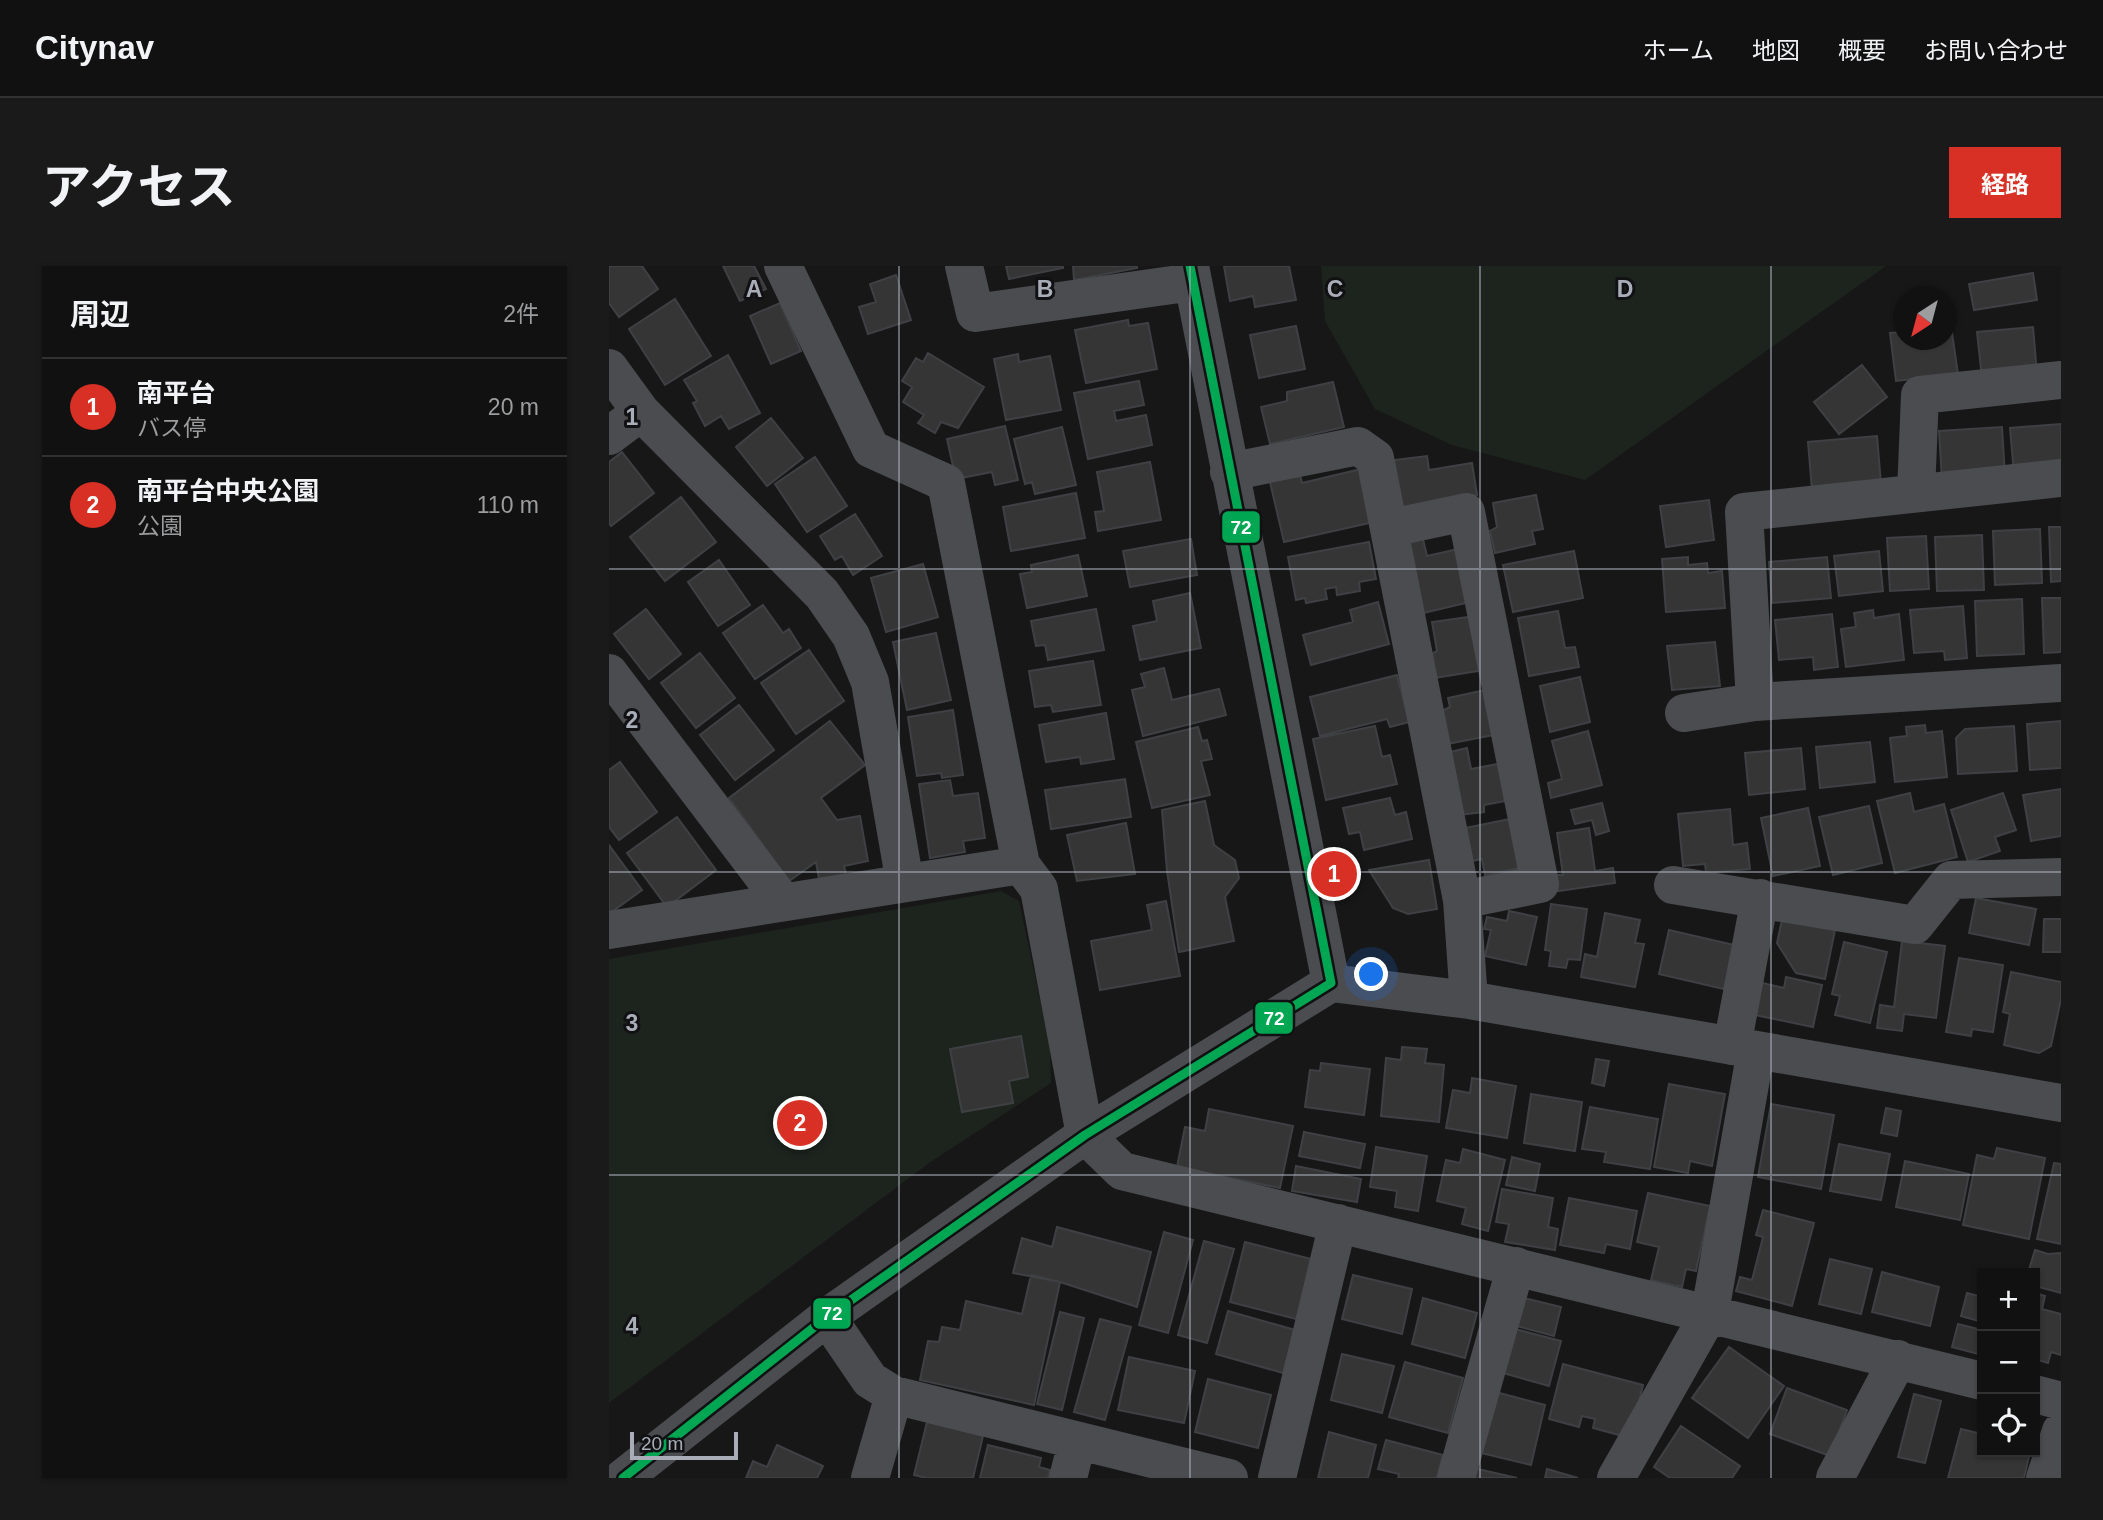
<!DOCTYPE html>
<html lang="ja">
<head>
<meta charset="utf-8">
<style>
  :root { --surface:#111; --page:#1a1a1a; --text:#f1f3f6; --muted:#9c9d9f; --line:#303131; --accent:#d93025 }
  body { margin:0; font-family:Arial,"Noto Sans JP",sans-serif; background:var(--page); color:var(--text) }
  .controls { position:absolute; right:21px; bottom:21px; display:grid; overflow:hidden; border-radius:0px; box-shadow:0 2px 5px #0004 }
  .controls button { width:63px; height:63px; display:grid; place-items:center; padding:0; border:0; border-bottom:2px solid var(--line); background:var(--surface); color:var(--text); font:35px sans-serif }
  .compass { position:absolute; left:1284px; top:21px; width:63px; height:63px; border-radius:50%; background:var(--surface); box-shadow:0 2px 5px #0004; rotate:216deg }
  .scale { position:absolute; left:21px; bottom:18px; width:108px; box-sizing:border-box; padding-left:7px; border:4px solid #a8adb8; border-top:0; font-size:19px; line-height:24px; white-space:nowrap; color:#a8adb8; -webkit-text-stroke:5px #111113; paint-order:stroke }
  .you { position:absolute; left:763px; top:709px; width:24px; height:24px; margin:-18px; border:5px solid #fff; border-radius:50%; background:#1a73e8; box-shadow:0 0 0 10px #1a73e833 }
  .badge { display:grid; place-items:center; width:46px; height:46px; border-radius:50%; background:var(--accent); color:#fff; font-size:23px; font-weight:700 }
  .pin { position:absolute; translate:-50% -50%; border:4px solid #fff; box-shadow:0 2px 7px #0006 }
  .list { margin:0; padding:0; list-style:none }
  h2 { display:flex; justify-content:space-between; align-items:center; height:91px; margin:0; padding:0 28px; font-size:30px }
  h2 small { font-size:23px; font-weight:400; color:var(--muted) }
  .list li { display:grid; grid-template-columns:46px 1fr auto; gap:21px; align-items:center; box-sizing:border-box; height:98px; padding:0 28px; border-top:2px solid var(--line) }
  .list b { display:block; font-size:26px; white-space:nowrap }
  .list p { margin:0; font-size:23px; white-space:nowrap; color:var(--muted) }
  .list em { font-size:23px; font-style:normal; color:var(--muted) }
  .icon { flex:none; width:38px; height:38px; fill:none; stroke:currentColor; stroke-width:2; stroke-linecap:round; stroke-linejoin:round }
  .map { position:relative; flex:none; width:1452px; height:1212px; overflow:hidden; border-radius:0px }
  header { display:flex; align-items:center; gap:42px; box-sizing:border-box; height:98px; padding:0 35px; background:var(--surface); border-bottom:2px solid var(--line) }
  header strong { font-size:33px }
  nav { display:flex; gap:38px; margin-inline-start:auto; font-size:24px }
  .intro { display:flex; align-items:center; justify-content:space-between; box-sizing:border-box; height:168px; padding:0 42px }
  h1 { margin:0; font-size:49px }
  .button { padding:18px 32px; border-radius:0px; background:var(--accent); color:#fff; font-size:24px; font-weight:700 }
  main { display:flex; gap:42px; padding:0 42px }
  aside { flex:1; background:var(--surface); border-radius:0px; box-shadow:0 2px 5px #0004 }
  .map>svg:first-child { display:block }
  .green { fill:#1d241e }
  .building { fill:#353536; stroke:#3f4043; stroke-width:2 }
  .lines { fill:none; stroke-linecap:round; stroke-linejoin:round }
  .minor { stroke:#4b4c50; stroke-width:38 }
  .bus-1-casing { stroke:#111113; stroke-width:14 }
  .bus-1 { stroke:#00a651; stroke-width:9 }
  .grid { fill:none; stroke:#a8adb8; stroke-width:2; stroke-opacity:0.55 }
  .grid-label { font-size:23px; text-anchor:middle; font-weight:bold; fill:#a8adb8; stroke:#111113; stroke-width:6; stroke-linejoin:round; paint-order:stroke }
  .line-badge { stroke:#111113; stroke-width:2.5 }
  .badge-label { font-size:19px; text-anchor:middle; font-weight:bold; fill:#fff }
</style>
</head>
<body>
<header>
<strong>Citynav</strong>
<nav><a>ホーム</a><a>地図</a><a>概要</a><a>お問い合わせ</a></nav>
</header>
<div class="intro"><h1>アクセス</h1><a class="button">経路</a></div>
<main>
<aside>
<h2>周辺<small>2件</small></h2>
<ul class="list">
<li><span class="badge">1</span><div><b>南平台</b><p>バス停</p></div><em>20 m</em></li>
<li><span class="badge">2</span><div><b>南平台中央公園</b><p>公園</p></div><em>110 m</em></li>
</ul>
</aside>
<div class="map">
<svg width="1452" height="1212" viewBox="0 0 1452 1212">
  <rect width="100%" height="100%" fill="#171717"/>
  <path class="green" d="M712,0H1277L976,214L843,179L766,143L716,55Z
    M392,625L410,635L441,780L442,817L320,897L0,1137V693Z"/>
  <path class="building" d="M0,0H33L49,23L10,51L0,37Z
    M114,0H145L157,23L131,35Z
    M397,0H454V2L400,13Z
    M464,0H528V2L465,14Z
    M615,0H680L687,34L646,41L644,30L621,35Z
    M1424,7L1428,34L1365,44L1360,18Z
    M287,9L302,54L259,68L250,41L267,36L261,18Z
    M66,33L102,90L56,119L20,63Z
    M171,37L192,85L162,98L141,50Z
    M519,54L520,60L539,57L548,103L477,117L466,64Z
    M687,60L696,103L650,112L641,69Z
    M1336,60H1342L1349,108L1287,115L1281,67L1294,66V74H1336Z
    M1424,61L1428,108L1373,112L1368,66Z
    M319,87L375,121L349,162L332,156L326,167L309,157L315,149L294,136L303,121L293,115L307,92L314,96Z
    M409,88L410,96L441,90L452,144L397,154L385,93Z
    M119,89L151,147L120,163L112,150L96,160L84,137L88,135L75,114Z
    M1253,99L1278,131L1230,168L1205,136Z
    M530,115L535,139L505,145L507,155L537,149L543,179L479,193L465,127Z
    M724,116L735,161L661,178L652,141L678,135V126Z
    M162,152L194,192L158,220L127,181Z
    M1452,158V205L1405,208L1401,162Z
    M396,160L409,214L386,219L383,206L347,213L338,173Z
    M453,161L467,219L426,228L423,216L416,218L405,173Z
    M1393,161L1396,210L1333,214L1330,165Z
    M1268,170L1272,218L1203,224L1199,176Z
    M13,186L45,227L2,260L0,257V196Z
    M818,190L820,204L863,197L868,229L792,241L785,194Z
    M206,191L238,240L198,266L166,218Z
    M541,196L552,254L489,265L486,246L495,245L488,206Z
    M752,203L765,256L675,276L661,216L691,209L693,217Z
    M467,227L476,272L402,285L394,241Z
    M927,229L934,263L923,265L926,278L886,287L881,265L888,261L884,237Z
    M72,231L107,276L56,315L21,271Z
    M1100,234L1105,274L1057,281L1051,240Z
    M246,248L273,290L244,309L233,290L226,294L211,270Z
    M1440,261H1452V315L1442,316Z
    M1431,263L1433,317L1386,319L1384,265Z
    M812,265L818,290L849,283L861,336L810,348L791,270Z
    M1373,269L1375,324L1328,325L1326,271Z
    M1317,270L1320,323L1281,325L1278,272Z
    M582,273L588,309L521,321L514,285Z
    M760,276L767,313L750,316L751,325L728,329L727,321L716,323L718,333L697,337L696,332L687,334L679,291Z
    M965,285L974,332L904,346L894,299Z
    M1270,285L1274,325L1230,330L1225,290Z
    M469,289L478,330L418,342L411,308L423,306L422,299Z
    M1079,291V299L1098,297L1099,307L1113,305L1116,342L1057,346L1053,293Z
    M1218,291L1222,332L1163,337L1160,296Z
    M110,294L141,339L109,360L79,316Z
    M314,298L329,351L277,366L262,312Z
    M581,327L592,382L531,394L524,360L548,355L544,335Z
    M1433,332H1452V386L1435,387Z
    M1413,333L1415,388L1368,390L1366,335Z
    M769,336L780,378L702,399L694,369L744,356L741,344Z
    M154,339L174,367L180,363L192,382L146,413L114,367Z
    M1354,340L1358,392L1336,394L1335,385L1305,387L1301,344Z
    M37,343L72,388L40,413L5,368Z
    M487,343L495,384L439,394L436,379L427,380L422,355Z
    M1264,344L1265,352L1290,348L1295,394L1237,401L1232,363L1247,361L1245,347Z
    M949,345L956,382L966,381L970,401L920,410L909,352Z
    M1223,348L1229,401L1205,404L1204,391L1170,394L1166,354Z
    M874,349L882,403L825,412L822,388L828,385L823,356Z
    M327,367L342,434L298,444L284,376Z
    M1106,376L1111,420L1063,424L1058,380Z
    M200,384L235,435L187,468L152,417Z
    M91,387L126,432L87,462L52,417Z
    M484,395L492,439L444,446L442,439L426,441L420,405Z
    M555,402L563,434L610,423L617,449L534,470L523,424L536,421L532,408Z
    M788,409L800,456L781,461L778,453L711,470L701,431Z
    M971,411L981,456L941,466L931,420Z
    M881,423L890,468L838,478L831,446L841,441L839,432Z
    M130,439L165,484L126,514L91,469Z
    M344,444L354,509L333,512L332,507L308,510L299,451Z
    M497,447L505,493L472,498L471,491L437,496L430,459Z
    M221,455L256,499L212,532L228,554L251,550L259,595L235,600L237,608L210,613L207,596L180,615L120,532Z
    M1452,455V502L1421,504L1418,458Z
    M1316,459L1317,467L1333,465L1338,511L1286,516L1281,472L1298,470L1297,461Z
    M766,460L773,491L781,489L788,518L717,534L704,473Z
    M1405,460L1408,505L1349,508L1347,472L1356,463Z
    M589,461L593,475L598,474L603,493L592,495L601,529L543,542L527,476Z
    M979,465L993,519L942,532L939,517L953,513L943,475Z
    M1261,476L1266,516L1211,522L1207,481Z
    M858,482L862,503L899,496L907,533L875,539V546L850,549L841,486Z
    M1192,482L1196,523L1140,529L1136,487Z
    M11,496L48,546L10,574L0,561V504Z
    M516,513L522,551L442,563L436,524Z
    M341,514L344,530L369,527L376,572L354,575L356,586L321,592L310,518Z
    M1452,523V570L1422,575L1414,529Z
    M1301,527L1305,546L1335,538L1348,591L1286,607L1268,535Z
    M1394,527L1407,564L1386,571L1391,585L1359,596L1342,544Z
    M781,532L786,549L797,546L803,573L755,584L751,566L740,568L734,542Z
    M596,535L605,579L626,594L630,612L616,631L625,675L570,686L558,605L553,544Z
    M993,537L1000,565L987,569L983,554L966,558L962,544Z
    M1260,540L1273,597L1224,609L1210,551Z
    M1199,542L1211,600L1164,610L1152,552Z
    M1121,543L1124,579L1138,577L1141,603L1097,607L1096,598L1074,600L1069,548Z
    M68,551L107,604L58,641L18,587Z
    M906,552L916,601L876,609L873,593L858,596L851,563Z
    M517,557L526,608L468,615L458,569Z
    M980,562L986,605L1004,602L1006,617L949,625L947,609H954L948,567Z
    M0,579L33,624L0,648Z
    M820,594L828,643L799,648L784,642L760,604Z
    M1367,632L1427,643L1420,679L1360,667Z
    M557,635L571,710L491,724L482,675L543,664L538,639Z
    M942,638L978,643L971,694L959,693L957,702L940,700L942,685L936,684Z
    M900,645L928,651L917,699L876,690L882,664L875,663L878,651L898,655Z
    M996,647L1031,654L1026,677L1035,678L1026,721L972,711L976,688L988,691Z
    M1174,649L1227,659L1216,713L1187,707L1168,677Z
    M1435,653H1452V686H1434Z
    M1060,664L1125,679L1115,723L1050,708Z
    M1293,675L1336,680L1327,752L1295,748L1293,765L1268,762L1271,739L1285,741Z
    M1235,676L1278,686L1261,757L1226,749L1231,730L1223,728Z
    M1350,692L1394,699L1384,766L1363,763L1362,770L1337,766Z
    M1402,706L1452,716V733L1442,780L1430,787L1395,779L1401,748L1394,746Z
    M1177,711L1213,719L1204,761L1146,749L1153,717L1175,722Z
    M412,770L419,811L400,815L404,837L353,846L341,783Z
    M793,781L818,783L816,797L835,799L830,856L772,850L777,792L792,794Z
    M987,793L1000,795L995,820L983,817Z
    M712,797L761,803L755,849L696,841L701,804L711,805Z
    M863,812L907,820L898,872L837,862L844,824L861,827Z
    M1060,818L1116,828L1103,900L1081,895L1079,907L1045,901Z
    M922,828L973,836L966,885L915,877Z
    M1162,838L1225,849L1212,923L1149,911Z
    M981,841L1049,853L1041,903L995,896L997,886L973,883Z
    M1277,842L1292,845L1288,870L1272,867Z
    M600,843L684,860L671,922L568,901L576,861L596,865Z
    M695,866L756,878L751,902L690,890Z
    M1230,878L1281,888L1272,934L1221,925Z
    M767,881L818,890L809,945L786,941L788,925L761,921Z
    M1388,882L1436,892L1420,973L1354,959L1368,889L1385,893Z
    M854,883L896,894L879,965L853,958L857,942L828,935L837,894L851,897Z
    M903,891L931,898L926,925L897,919Z
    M1296,895L1360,908L1351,954L1287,941Z
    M1445,897L1452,898V978L1428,973Z
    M687,900L752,913L748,936L683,925Z
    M893,923L944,932L939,961L949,963L946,984L896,976L900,958L887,956Z
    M1039,927L1101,940L1087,1005L1077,1003L1073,1021L1042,1014L1050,981L1028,976Z
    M960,932L1028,945L1021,983L997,978L995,987L951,979Z
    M1154,944L1205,957L1183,1040L1127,1025L1131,1011L1143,1014L1154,971L1147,969Z
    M448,961L542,986L528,1041L451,1016L404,1007L413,972L443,981Z
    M555,966L584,974L559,1067L530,1059Z
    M595,975L625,983L598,1077L569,1069Z
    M636,976L706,994L691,1054L621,1036Z
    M1426,984L1439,988L1452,987V1027L1426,1020V1007H1419Z
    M1221,993L1263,1003L1252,1048L1210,1038Z
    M1273,1006L1330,1021L1321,1060L1263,1046Z
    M422,1009L451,1016L425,1139L311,1114L319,1075L330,1076L333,1061L351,1064L357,1035L413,1048Z
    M744,1009L803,1023L793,1068L733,1053Z
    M1358,1027L1373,1031V1056L1352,1050Z
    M1426,1027L1436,1030L1433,1043L1452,1048V1089L1442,1086L1439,1097L1426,1093Z
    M911,1031L952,1041L945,1070L904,1059Z
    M814,1032L868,1047L856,1092L803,1078Z
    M619,1045L686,1064L674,1107L607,1088Z
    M451,1046L475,1052L453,1144L428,1138Z
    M491,1053L522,1061L496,1154L465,1146Z
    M1349,1058L1373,1064V1089L1343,1081Z
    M906,1063L952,1075L940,1120L894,1107Z
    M1120,1081L1175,1120L1139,1172L1083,1132Z
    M733,1088L785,1100L773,1147L722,1134Z
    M520,1091L586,1105L575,1157L509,1144Z
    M796,1096L854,1112L839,1167L780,1151Z
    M954,1098L1034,1119L1021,1172L984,1162L986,1153L973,1150L970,1161L940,1153Z
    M599,1113L662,1129L649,1182L586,1166Z
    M1178,1122L1238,1144L1221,1190L1161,1168Z
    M883,1125L936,1139L922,1199L868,1186Z
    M1305,1128L1332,1135L1316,1197L1289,1191Z
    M318,1156L374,1170L364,1212H317L305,1209Z
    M1072,1160L1131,1200L1123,1212H1061L1045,1201Z
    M1352,1163L1373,1168V1186H1421L1415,1212H1339Z
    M720,1166L767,1179L759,1212H709Z
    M777,1174L834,1189L828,1212H789L790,1208L769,1203Z
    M168,1179L214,1200L208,1212H137L144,1195L158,1201Z
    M379,1179L432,1192L430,1201L441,1204L439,1212H371Z
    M860,1201L908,1212H858Z
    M938,1203L969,1212H936Z"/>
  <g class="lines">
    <path class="minor" d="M174,0L262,183L337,217L412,599L430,623L476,869L513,905L1373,1115
      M355,0L366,47L584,16
      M581,0L722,717
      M0,102L32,146L213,328L242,370L261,416L296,617
      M0,170L32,146
      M620,206L749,180L766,192L853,634L860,734
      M1452,212L1135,246L1146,436L1452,417
      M1307,227L1311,129L1452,114
      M782,262L857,246L931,618L853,634
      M0,407L173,635
      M1075,447L1146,436
      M1064,619L1306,659L1342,614L1452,611
      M0,664L412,599
      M1123,780L1151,632
      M218,1051L261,1114L285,1129L620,1212
      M1426,1128L1452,1135
      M14,1212L218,1051L476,869L722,717L860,734L1452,837
      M261,1212L285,1129
      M459,1212L468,1176
      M668,1212L729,957
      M847,1212L907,1000
      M1007,1212L1101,1046L1147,784
      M1226,1212L1289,1093
      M1436,1212L1452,1165"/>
    <g class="bus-1-casing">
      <path id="bus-1" d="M14,1212L218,1051L476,869L722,717L581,0"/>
    </g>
    <use href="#bus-1" class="bus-1"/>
  </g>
  <path class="grid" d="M290,0V1212M581,0V1212M871,0V1212M1162,0V1212M0,303H1452M0,606H1452M0,909H1452"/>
  <g class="grid-label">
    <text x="145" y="31">A</text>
    <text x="436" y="31">B</text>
    <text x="726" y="31">C</text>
    <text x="1016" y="31">D</text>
    <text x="23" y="159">1</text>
    <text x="23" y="462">2</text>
    <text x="23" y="765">3</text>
    <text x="23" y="1068">4</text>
  </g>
  <g class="line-badge">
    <rect x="612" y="244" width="40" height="34" rx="7" fill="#00a651"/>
    <rect x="645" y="735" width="40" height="34" rx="7" fill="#00a651"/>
    <rect x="203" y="1031" width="40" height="33" rx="7" fill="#00a651"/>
  </g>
  <g class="badge-label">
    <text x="632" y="268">72</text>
    <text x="665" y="759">72</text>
    <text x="223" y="1054">72</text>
  </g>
</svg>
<div class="controls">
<button>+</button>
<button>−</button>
<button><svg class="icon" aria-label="locate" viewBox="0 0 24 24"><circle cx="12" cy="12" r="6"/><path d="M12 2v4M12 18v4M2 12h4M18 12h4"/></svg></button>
</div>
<svg class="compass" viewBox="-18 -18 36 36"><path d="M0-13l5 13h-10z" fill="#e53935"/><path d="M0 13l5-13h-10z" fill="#9c9d9f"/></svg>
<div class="scale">20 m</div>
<div class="you"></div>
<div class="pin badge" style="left:725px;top:608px">1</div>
<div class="pin badge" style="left:191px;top:857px">2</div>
</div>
</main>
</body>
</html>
